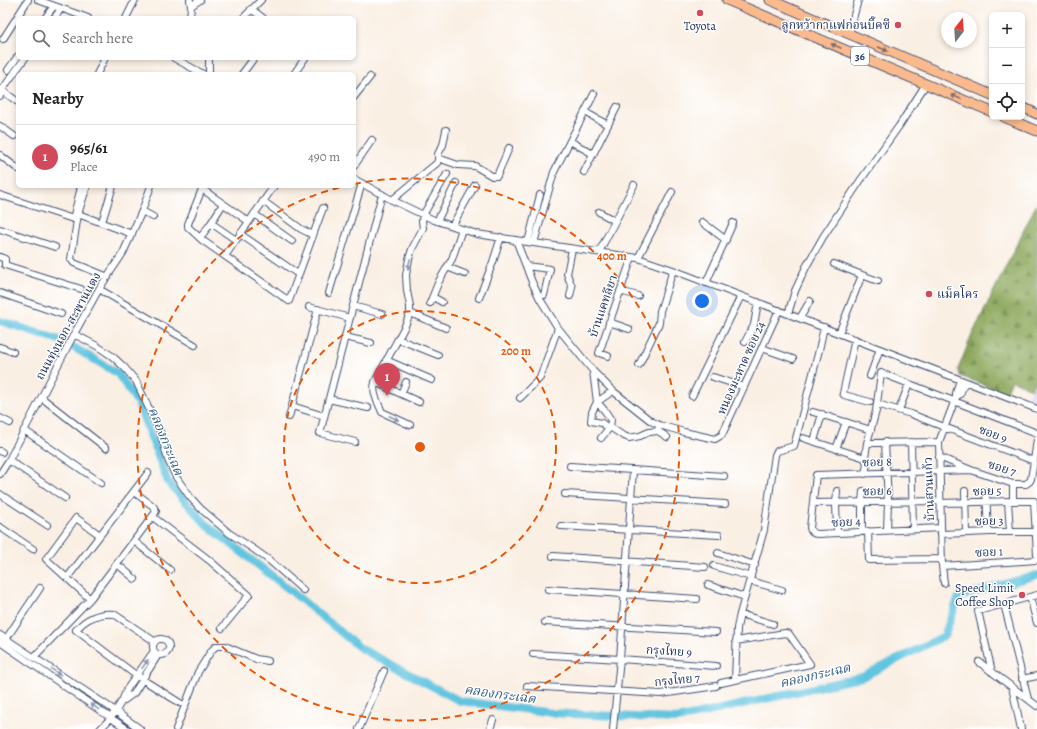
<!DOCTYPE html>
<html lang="en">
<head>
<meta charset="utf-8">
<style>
  :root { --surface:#fff; --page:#f2f2f2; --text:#202124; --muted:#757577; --line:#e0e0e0; --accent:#d1495b }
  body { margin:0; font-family:Alegreya,"Noto Serif Thai",serif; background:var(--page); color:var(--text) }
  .controls { position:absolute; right:12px; top:12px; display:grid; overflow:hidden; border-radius:6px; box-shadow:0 2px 6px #0003 }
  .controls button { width:36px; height:36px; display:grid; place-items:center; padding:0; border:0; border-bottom:1px solid var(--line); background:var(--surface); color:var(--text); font:20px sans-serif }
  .compass { position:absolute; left:941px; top:12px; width:36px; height:36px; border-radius:50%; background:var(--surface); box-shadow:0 2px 6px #0003; rotate:17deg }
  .you { position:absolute; left:702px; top:301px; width:14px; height:14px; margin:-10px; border:3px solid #fff; border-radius:50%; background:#1a73e8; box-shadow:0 0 0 6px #1a73e833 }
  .badge { display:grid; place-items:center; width:26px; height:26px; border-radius:50%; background:var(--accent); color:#fff; font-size:13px; font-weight:700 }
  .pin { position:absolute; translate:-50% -33px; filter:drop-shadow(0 1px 2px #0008) }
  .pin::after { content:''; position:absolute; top:21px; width:14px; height:12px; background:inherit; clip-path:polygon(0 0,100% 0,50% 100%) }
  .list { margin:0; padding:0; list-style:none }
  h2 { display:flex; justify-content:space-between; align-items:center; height:52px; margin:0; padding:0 16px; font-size:17px }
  h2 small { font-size:13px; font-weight:400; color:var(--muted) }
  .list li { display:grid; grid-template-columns:26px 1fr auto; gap:12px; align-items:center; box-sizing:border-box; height:64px; padding:0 16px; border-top:1px solid var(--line) }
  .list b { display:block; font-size:15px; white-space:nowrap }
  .list p { margin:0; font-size:13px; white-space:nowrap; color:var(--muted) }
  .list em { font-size:13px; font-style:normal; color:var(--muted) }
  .icon { flex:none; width:22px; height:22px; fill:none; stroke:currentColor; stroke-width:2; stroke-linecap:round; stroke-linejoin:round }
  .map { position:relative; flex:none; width:1037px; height:729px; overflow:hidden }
  .search { position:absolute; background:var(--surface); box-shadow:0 2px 6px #0003; left:16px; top:16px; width:340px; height:44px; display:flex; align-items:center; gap:10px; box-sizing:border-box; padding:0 14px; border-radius:6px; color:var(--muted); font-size:15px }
  .panel { position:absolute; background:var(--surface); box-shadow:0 2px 6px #0003; left:16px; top:72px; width:340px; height:116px; border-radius:6px }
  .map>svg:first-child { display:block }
  .built { fill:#dad6f7 }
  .forest { fill:url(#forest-firs); stroke:#526a5b }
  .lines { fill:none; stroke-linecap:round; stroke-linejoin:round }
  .river { stroke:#62c5e0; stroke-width:8 }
  .minor-casing { stroke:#3c4c72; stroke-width:8 }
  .highway-casing { stroke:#3c4c72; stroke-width:11 }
  .minor { stroke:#fff; stroke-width:6 }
  .highway { stroke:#fbba8d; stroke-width:9 }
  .oneway { fill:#806e73 }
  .oneway2 { fill:#8d97ae }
  .ring { fill:none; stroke:#e8590c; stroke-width:2; stroke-dasharray:7 5 }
  .poi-dot { fill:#d1495b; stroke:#fff; stroke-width:1.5 }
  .labels { text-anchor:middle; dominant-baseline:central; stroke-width:3; stroke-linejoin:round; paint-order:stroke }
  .shield { fill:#fff; stroke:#5f6d8e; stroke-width:1 }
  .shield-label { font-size:11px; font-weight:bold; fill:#1b2f5e }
  .poi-label { font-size:12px; fill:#1b2f5e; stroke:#fff; text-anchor:end }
  .street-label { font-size:12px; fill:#1b2f5e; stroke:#fff }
  .water-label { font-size:13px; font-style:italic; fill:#305c85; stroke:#fff }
  .centre { fill:#e8590c; stroke:#fff; stroke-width:2 }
  .ring-label { font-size:12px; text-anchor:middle; font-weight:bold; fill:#e8590c; stroke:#fff; stroke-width:3; stroke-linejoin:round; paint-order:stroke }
</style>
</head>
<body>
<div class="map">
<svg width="1037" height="729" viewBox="0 0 1037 729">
  <defs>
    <pattern id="forest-firs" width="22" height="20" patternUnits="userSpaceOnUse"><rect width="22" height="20" fill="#8aa658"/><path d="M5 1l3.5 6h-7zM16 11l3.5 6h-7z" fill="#70884c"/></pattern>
  </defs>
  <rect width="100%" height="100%" fill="#fff"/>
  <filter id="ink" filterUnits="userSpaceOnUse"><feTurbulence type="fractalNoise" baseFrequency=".025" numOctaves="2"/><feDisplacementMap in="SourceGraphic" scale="8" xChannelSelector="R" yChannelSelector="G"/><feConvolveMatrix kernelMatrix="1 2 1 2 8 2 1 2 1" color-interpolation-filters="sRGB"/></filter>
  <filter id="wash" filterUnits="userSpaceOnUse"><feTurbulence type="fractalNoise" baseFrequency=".012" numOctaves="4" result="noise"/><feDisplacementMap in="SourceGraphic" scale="16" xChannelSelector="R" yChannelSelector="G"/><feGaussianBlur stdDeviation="0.9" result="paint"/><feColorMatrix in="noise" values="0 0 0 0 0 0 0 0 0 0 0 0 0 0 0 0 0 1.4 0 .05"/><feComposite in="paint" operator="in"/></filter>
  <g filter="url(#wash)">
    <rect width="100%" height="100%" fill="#faefe3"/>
    <path class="built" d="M1037,378V403L1026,400Z"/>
    <path class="forest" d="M1037,203V378L1031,389L1012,380L1006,393L960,376L958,369L971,337Z"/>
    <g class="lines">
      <path class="river" d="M0,321L63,341L117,373L138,403L168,482L207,525L286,587L360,648L460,701L552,713L677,719L862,677L944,636L959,597L1037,575"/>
    </g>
  </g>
  <g filter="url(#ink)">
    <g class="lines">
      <g class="minor-casing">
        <path id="minor" d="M38,0L88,18
          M191,6L200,0
          M251,9L263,18
          M45,18L54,6
          M54,18L61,9
          M126,18L135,0
          M190,18L191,6L190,0
          M243,18L261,0
          M849,34L858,0
          M3,39L28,0
          M174,58L203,74
          M209,58V74
          M8,70L18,56
          M97,74L105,58
          M242,74L254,58
          M294,74L305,58
          M0,89L18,102
          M0,96L2,90L25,58
          M354,97L370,77
          M585,112L608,125
          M0,126L14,136
          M570,141L593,154
          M0,155L18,169
          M438,158L458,165L475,166L492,176H497L499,171L509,148
          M354,166L372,140
          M584,172L617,107
          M354,179L392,200L434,220L477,234L534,243L638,258L673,270L741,296L1037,409
          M87,186L78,214L71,259L74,263L108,277
          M0,195L73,219L81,187L79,186
          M392,200L437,163L438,160V154L443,145L446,130
          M263,201L301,229L313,235
          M223,204L211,223L236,240
          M142,211L153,217
          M599,212L615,221
          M78,214L132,234
          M254,214L292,241
          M248,221L202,189L188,224V227L202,240L289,301L323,208
          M437,221L456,183
          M102,222L113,186
          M702,222L726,240
          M452,226L475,185
          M0,229L55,247
          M240,234L298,274
          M200,238L211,223
          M516,240L532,282L540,299L558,328L593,371L613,391L651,421L659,425L684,432L715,439L722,435L779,310
          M528,242L540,195
          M534,243L554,172L594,94
          M599,252L634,185
          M225,256L274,186
          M0,257L5,259V265
          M638,258L672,192
          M834,264L862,275L839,333
          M5,265L81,289
          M526,266L550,269L544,295
          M447,267L465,274
          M862,275L878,281
          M706,283L733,223
          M99,289L195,345
          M620,291L638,296
          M0,293L61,314
          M329,293L362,183
          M570,296L572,287L567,274L572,249
          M433,297L442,302
          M479,298L493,262L501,237
          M430,303L439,281L452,259L462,229
          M353,306L382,314
          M309,307L350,318
          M410,313L446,328
          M788,314L795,291L806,267L823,237L860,181L899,126L926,84
          M800,318L810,301
          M609,322L629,329
          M74,334L97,346L112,356L124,367L136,381L161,434L168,460L176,477L190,497L200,508L229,533L252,548L269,560L303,590
          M345,337L371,343
          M398,339L438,355
          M855,339L843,393L844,395L870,402
          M745,342L754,325L758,302
          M0,347L13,352
          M762,348L793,359
          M608,356L599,353L632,257
          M386,360L432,380
          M639,365L659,323L660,311L673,270
          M593,371L597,402L605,411L611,420L610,427L622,435L629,438L640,436L649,432L658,431L659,425
          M870,376L880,349
          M713,377L744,387
          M375,382L419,402
          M401,394L406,382
          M692,396L741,296
          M956,397V393L960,380
          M42,398L106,448
          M520,398L540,378L558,328
          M329,399L368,408
          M877,404L911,414L944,427L1034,461
          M292,406L324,416
          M899,410L909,384
          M813,412L871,430
          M289,417L318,309
          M0,418L10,423
          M410,425L382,412C378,402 372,393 375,382L405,326L410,313V306L407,291L406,275L409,259L412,249L423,228L422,221L423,215L447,174
          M24,430L101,483
          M658,431L667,437
          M601,438L610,427H607L602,423L591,421L592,412L597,402L613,391
          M803,438L865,458
          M814,441L822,414
          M355,442L320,433L382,194
          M885,442L888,502L887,530
          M911,442L913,529
          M867,443L939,442
          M836,449L846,422
          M0,451L2,452
          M939,457L971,470L1013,484H1026L1030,481L1031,479L1034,461L1037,439
          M9,460L65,498
          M570,466L724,476
          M0,474L9,460L74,334L99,289L123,253L142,211L151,186
          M865,474L867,464L865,458L867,443L876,411L881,373L1037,433
          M1013,487V501
          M837,491L836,503L837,533
          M965,491L966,533
          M986,491L988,532
          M0,494L47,525
          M565,494L725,504
          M1008,501L1010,532
          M813,503L940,501
          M940,503L1013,501H1034L1037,555
          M153,517L209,560L249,595L222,628
          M561,526L719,535
          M0,527L33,549
          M941,528L818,534C814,534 811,533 810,528L816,475L971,470
          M868,531L869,560L942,559
          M862,532V502L863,491
          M941,534L991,532H1036
          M134,541L170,570
          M718,553L755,565
          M553,556L705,567
          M117,564L135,579
          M714,566L751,577
          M942,566L1037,560
          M67,578L148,473
          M750,581L782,590
          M944,583L942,566L939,442L956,397L960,394L965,382
          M708,585L745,597
          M548,589L697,599
          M1030,597L1037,623
          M90,599L46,559L76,518L100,535
          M1004,604L1028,699
          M740,614L773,624
          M545,622L716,632
          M0,635L111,708L140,729
          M153 647a8 8 0 1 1 16 0a8 8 0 1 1-16 0Z
          M6,639L40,588
          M154,641L114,614C99,612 85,619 76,630L137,676L180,703
          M0,642L127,729
          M533,654L620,659L716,666
          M34,657L90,599L155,513L156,511L153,506L134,492
          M979,662L1037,706
          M992,672L978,611L1037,595
          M1022,679L1037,676
          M735,680L737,628L740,614L764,530L775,455L777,451L794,446L819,350L824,327
          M721,683L810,664L789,634L785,633L736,641
          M527,686L661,694L716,686
          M1012,687L1021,729
          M123,701L134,693L158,655
          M100,729L111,718L122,701L127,689L154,651
          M176,729L198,672L211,651L216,646H225L256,659L268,661
          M359,729L384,671
          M490,729L493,720
          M613,729L620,659L633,470"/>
      </g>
      <g class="highway-casing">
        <path id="highway" d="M727,0L992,112
          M770,0L992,95
          M1022,107L1037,114
          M1004,117L1037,131"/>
      </g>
      <use href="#minor" class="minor"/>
      <use href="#highway" class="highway"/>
    </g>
    <defs><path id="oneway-solid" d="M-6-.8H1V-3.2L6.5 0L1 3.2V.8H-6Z"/></defs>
    <g class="oneway">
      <use href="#oneway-solid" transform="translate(836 46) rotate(-157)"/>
      <use href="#oneway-solid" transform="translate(883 49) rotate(24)"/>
      <use href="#oneway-solid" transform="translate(956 97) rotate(-157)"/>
    </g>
    <g class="oneway2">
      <use href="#oneway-solid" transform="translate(409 264) rotate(101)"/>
      <use href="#oneway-solid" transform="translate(394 418) rotate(25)"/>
      <use href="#oneway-solid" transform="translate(145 664) rotate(-55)"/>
      <use href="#oneway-solid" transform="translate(56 672) rotate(34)"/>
      <use href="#oneway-solid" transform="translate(95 707) rotate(-146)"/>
    </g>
  </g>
  <g class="ring">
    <circle cx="420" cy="447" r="136"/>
    <path d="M354 184A271 271 0 1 1 345 186"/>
  </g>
  <g class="poi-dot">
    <circle cx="700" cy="13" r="4"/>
    <circle cx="898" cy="25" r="4"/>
    <circle cx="929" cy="294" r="4"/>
    <circle cx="1022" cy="595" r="4"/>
  </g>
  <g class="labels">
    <rect class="shield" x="851" y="47" width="18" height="18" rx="3"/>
    <g class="shield-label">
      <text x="860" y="56">36</text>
    </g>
    <g class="poi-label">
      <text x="890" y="25">ลูกหว้ากาแฟก่อนบิ๊คซี</text>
      <text x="700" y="26" text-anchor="middle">Toyota</text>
      <text x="937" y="294" text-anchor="start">แม็คโคร</text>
      <text x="1014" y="588">Speed Limit<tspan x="1014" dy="14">Coffee Shop</tspan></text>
    </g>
    <g class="street-label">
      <text transform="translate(603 306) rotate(-71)">บ้านแคทลียา</text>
      <text transform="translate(68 326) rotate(-61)">ถนนทุ่งนอก-สะพานแตง</text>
      <text transform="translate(741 368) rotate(-66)">หนองมะหาด ซอย 24</text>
      <text transform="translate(993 434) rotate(21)">ซอย 9</text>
      <text transform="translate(877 462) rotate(-2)">ซอย 8</text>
      <text transform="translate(1002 468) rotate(17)">ซอย 7</text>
      <text transform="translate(929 489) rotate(-92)">บ้านสวนแก้ว</text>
      <text transform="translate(877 491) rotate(-1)">ซอย 6</text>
      <text transform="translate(987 491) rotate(-2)">ซอย 5</text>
      <text transform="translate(989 521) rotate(-1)">ซอย 3</text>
      <text transform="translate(846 522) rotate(-3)">ซอย 4</text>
      <text transform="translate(989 552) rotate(-3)">ซอย 1</text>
      <text transform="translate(669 651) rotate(4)">กรุงไทย 9</text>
      <text transform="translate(677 680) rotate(-6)">กรุงไทย 7</text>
    </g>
    <g class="water-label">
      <text transform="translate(166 441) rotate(68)">คลองกระเฉด</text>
      <text transform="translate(815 675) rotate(-13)">คลองกระเฉด</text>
      <text transform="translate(500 694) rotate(8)">คลองกระเฉด</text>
    </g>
  </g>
  <circle cx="420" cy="447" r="6" class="centre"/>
  <g class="ring-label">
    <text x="612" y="260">400 m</text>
    <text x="516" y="355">200 m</text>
  </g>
</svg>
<div class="controls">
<button>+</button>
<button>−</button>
<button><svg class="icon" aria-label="locate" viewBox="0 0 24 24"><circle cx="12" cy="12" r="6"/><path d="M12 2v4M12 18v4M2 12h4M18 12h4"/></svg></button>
</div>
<svg class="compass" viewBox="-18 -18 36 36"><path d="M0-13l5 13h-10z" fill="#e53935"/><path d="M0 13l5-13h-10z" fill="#757577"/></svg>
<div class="you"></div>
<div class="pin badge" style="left:387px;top:396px">1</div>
<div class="search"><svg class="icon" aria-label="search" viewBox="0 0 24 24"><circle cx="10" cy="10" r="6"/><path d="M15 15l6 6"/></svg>Search here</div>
<section class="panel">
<h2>Nearby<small></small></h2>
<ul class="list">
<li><span class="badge">1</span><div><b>965/61</b><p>Place</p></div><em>490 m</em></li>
</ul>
</section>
</div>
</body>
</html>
